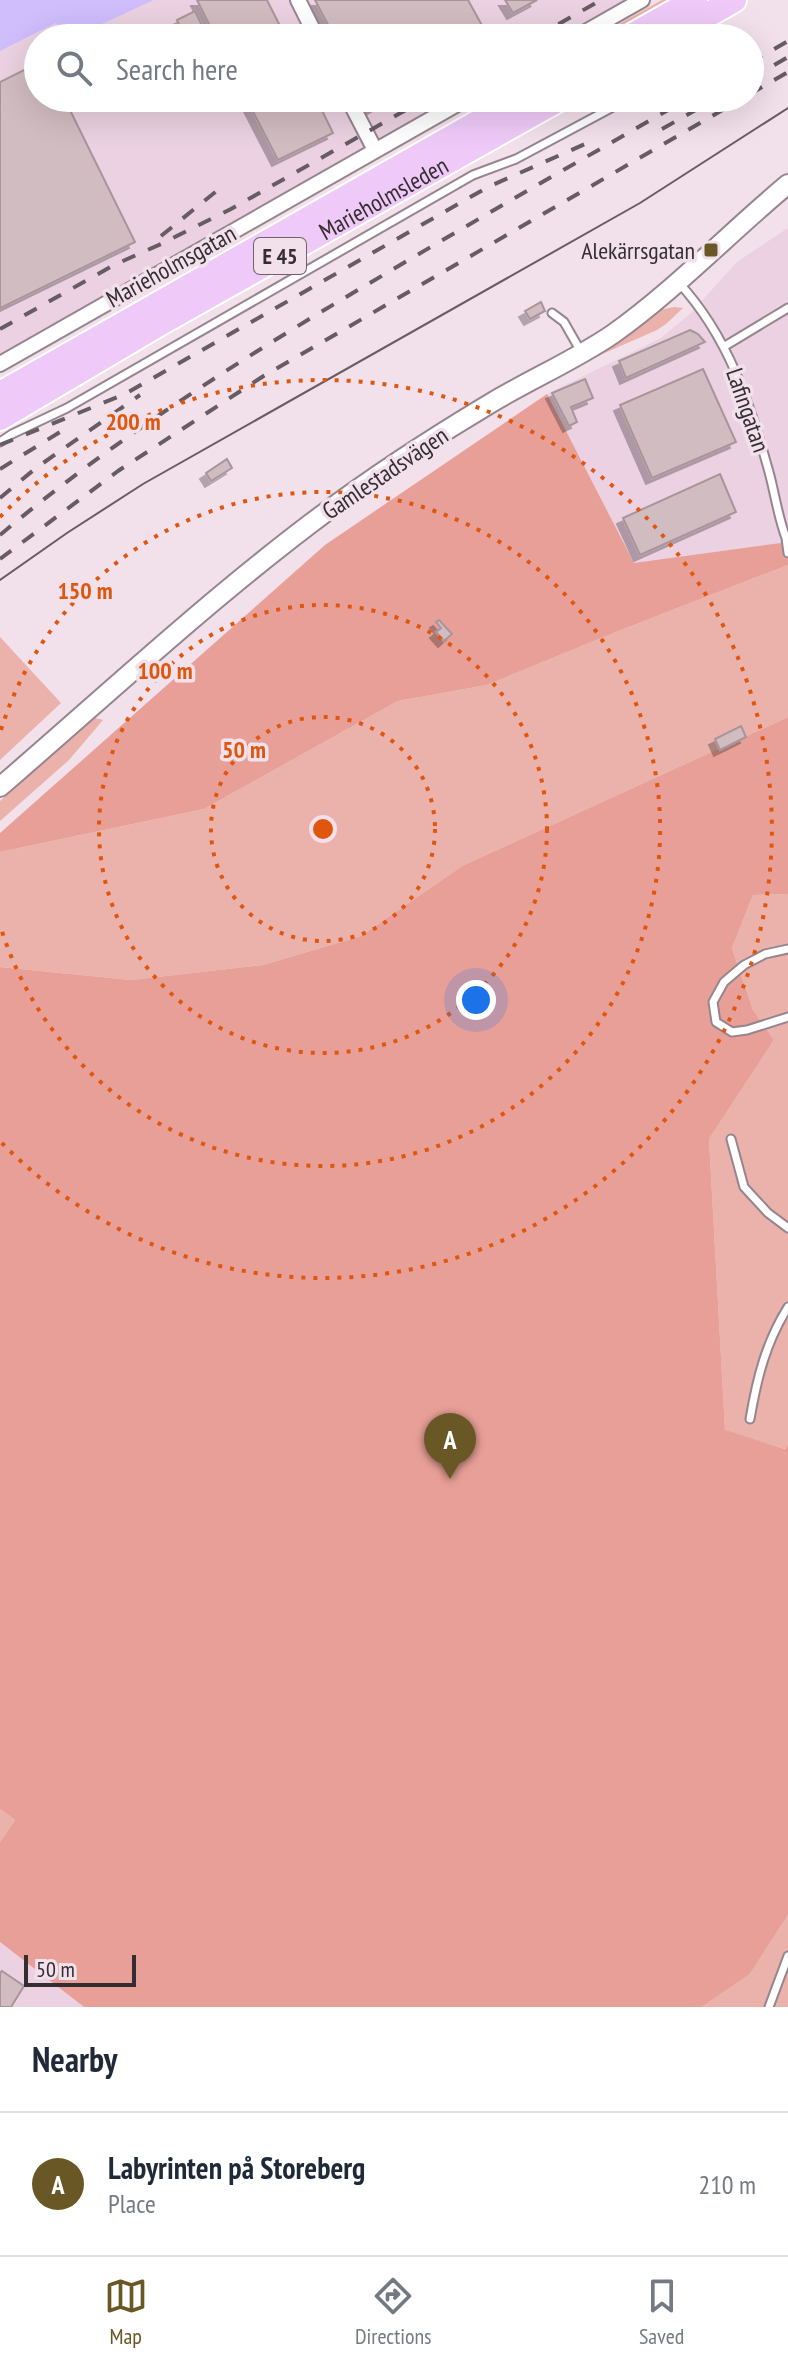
<!DOCTYPE html>
<html lang="en">
<head>
<meta charset="utf-8">
<style>
  :root { --surface:#fff; --page:#f2f2f3; --text:#1f2937; --muted:#747a83; --line:#e0e1e3; --accent:#695826 }
  body { margin:0; font-family:"PT Sans Narrow",sans-serif; background:var(--page); color:var(--text) }
  .scale { position:absolute; left:24px; bottom:20px; width:112px; box-sizing:border-box; padding-left:8px; border:4px solid #342d31; border-top:0; font-size:22px; line-height:28px; white-space:nowrap; color:#342d31; -webkit-text-stroke:6px #f2e0eb; paint-order:stroke }
  .you { position:absolute; left:476px; top:1000px; width:28px; height:28px; margin:-20px; border:6px solid #fff; border-radius:50%; background:#1a73e8; box-shadow:0 0 0 12px #1a73e833 }
  .badge { display:grid; place-items:center; width:52px; height:52px; border-radius:50%; background:var(--accent); color:#fff; font-size:26px; font-weight:700 }
  .pin { position:absolute; translate:-50% -66px; filter:drop-shadow(0 2px 4px #0008) }
  .pin::after { content:''; position:absolute; top:42px; width:28px; height:24px; background:inherit; clip-path:polygon(0 0,100% 0,50% 100%) }
  .list { margin:0; padding:0; list-style:none }
  h2 { display:flex; justify-content:space-between; align-items:center; height:104px; margin:0; padding:0 32px; font-size:34px }
  h2 small { font-size:26px; font-weight:400; color:var(--muted) }
  .list li { display:grid; grid-template-columns:52px 1fr auto; gap:24px; align-items:center; box-sizing:border-box; height:144px; padding:0 32px; border-top:2px solid var(--line) }
  .list b { display:block; font-size:30px; white-space:nowrap }
  .list p { margin:0; font-size:26px; white-space:nowrap; color:var(--muted) }
  .list em { font-size:26px; font-style:normal; color:var(--muted) }
  .icon { flex:none; width:44px; height:44px; fill:none; stroke:currentColor; stroke-width:2; stroke-linecap:round; stroke-linejoin:round }
  .map { position:relative; flex:none; width:788px; height:2007px; overflow:hidden }
  .search { position:absolute; background:var(--surface); box-shadow:0 8px 32px #0002; left:24px; right:24px; top:24px; height:88px; display:flex; align-items:center; gap:20px; box-sizing:border-box; padding:0 28px; border-radius:44px; color:var(--muted); font-size:30px }
  .sheet { height:248px; background:var(--surface) }
  nav { display:flex; justify-content:space-around; align-items:center; box-sizing:border-box; height:112px; border-top:2px solid var(--line); background:var(--surface); font-size:22px; color:var(--muted) }
  nav a { display:grid; justify-items:center; gap:4px }
  nav .on { color:var(--accent) }
  .map>svg:first-child { display:block }
  .built { fill:#ebd1e1 }
  .green { fill:#ebb1ab }
  .forest { fill:#e89f98 }
  .water { fill:#cfbdfc }
  .building { fill:#d1bcc1; stroke:#a99599; stroke-width:2; filter:url(#shadow) }
  .lines { fill:none; stroke-linecap:round; stroke-linejoin:round }
  .service-casing { stroke:#96858f; stroke-width:11 }
  .minor-casing { stroke:#96858f; stroke-width:18 }
  .tertiary-casing { stroke:#96858f; stroke-width:22 }
  .trunk-casing { stroke:#fff; stroke-width:28 }
  .service { stroke:#fff; stroke-width:7 }
  .minor { stroke:#fff; stroke-width:14 }
  .tertiary { stroke:#fff; stroke-width:18 }
  .trunk { stroke:#efcaf8; stroke-width:24 }
  .tram { stroke:#665c62; stroke-width:2 }
  .rail { stroke:#665c62; stroke-width:4; stroke-dasharray:14 14; stroke-linecap:butt }
  .ring { fill:none; stroke:#df570e; stroke-width:4; stroke-dasharray:4 8 }
  .poi-dot { fill:#695826; stroke:#f2e0eb; stroke-width:3 }
  .labels { text-anchor:middle; dominant-baseline:central; stroke-width:7; stroke-linejoin:round; paint-order:stroke }
  .shield { fill:#f2e0eb; stroke:#6d6369; stroke-width:2 }
  .shield-label { font-size:22px; font-weight:bold; fill:#342d31 }
  .street-label { font-size:24px; fill:#342d31; stroke:#f2e0eb }
  .poi-label { font-size:24px; fill:#342d31; stroke:#f2e0eb; text-anchor:end }
  .centre { fill:#df570e; stroke:#f2e0eb; stroke-width:4 }
  .ring-label { font-size:24px; text-anchor:middle; font-weight:bold; fill:#df570e; stroke:#f2e0eb; stroke-width:7; stroke-linejoin:round; paint-order:stroke }
</style>
</head>
<body>
<div class="map">
<svg width="788" height="2007" viewBox="0 0 788 2007">
  <defs>
    <filter id="shadow"><feDropShadow dx="-6" dy="6" stdDeviation="0" flood-color="#0004"/></filter>
  </defs>
  <rect width="100%" height="100%" fill="#f2e0eb"/>
  <path class="built" d="M154,0H633L565,38H72Z
    M56,23L64,38H38V98H458L0,358V51Z
    M788,228V542L634,564L547,394L661,338L690,314L737,262Z
    M0,1942L66,1993L84,2007H0Z"/>
  <path class="green" d="M662,0H672L605,38H594Z
    M674,307L683,308L666,324L657,330L591,359L660,310Z
    M788,565V717L462,866L361,936L263,965L131,980L0,967V852L204,809L398,701L487,685L616,632Z
    M0,637L61,703L0,760Z
    M95,718L103,720L69,760L0,821V801Z
    M788,894V1444L786,1449L725,1431L709,1139L774,1040L753,1010L732,948L753,895Z
    M0,1809L15,1820L0,1842Z
    M788,1915V2007H702L750,1974Z"/>
  <path class="forest" d="M547,394L634,563L788,542V565L616,632L487,685L398,701L204,809L0,852V833L325,545Z
    M788,717V894L753,895L732,948L753,1010L774,1040L709,1139L725,1430L785,1449L788,1444V1915L750,1974L702,2007H84L0,1942V1842L15,1820L0,1809V967L131,980L263,965L361,936L462,866Z"/>
  <path class="water" d="M0,0H154L72,38H64L56,23L0,51Z"/>
  <path class="building" d="M197,0H267L286,38H216Z
    M315,0H468L489,38H335Z
    M505,0H537L513,13Z
    M195,11L208,38H185L177,20Z
    M38,63V98H64L135,242L0,308V82Z
    M246,98H316L333,133L278,160Z
    M368,98H391L373,108Z
    M541,302L545,311L530,319L525,311Z
    M690,330L698,334L705,342L626,378L619,361Z
    M703,369L736,442L652,478L620,405Z
    M585,379L593,398L571,407L577,422L569,426L552,393Z
    M227,459L232,468L211,481L206,473Z
    M720,474L736,512L640,555L623,518Z
    M439,620L452,634L444,641L436,632L441,628L436,622Z
    M741,726L746,737L720,750L715,739Z
    M2,1971L24,1986L11,2007H0V1973Z"/>
  <g class="lines">
    <g class="service-casing">
      <path id="service" d="M679,283C728,336 750,403 769,472C775,494 778,517 786,538L788,553
        M552,313L564,322L580,350
        M725,346L788,308
        M0,442L12,434L67,408L473,175L516,159L615,106
        M788,949L765,954L744,965L724,982L713,1002L716,1022L732,1032L747,1030L788,1017
        M731,1139L744,1187L768,1213L788,1228
        M750,1419C757,1378 766,1342 788,1307
        M769,2007L788,1956"/>
    </g>
    <g class="minor-casing">
      <path id="minor" d="M298,0L317,38
        M575,38L642,0
        M348,98L375,150
        M0,364L468,98"/>
    </g>
    <g class="tertiary-casing">
      <path id="tertiary" d="M0,787C102,699 202,606 310,524C368,480 429,440 491,403C531,379 575,360 613,334C675,290 729,233 788,184"/>
    </g>
    <g class="trunk-casing">
      <g id="trunk">
        <path d="M628,38L695,0"/>
        <path d="M667,38L734,0"/>
        <path d="M0,394L521,98"/>
        <path id="s1" d="M0,418L164,321L561,98"/>
      </g>
    </g>
    <use href="#service" class="service"/>
    <use href="#minor" class="minor"/>
    <use href="#tertiary" class="tertiary"/>
    <use href="#trunk" class="trunk"/>
    <path class="tram" d="M0,580L67,533L143,484L640,203L788,108"/>
    <path class="rail" d="M534,38L601,0
      M750,63L788,41
      M750,79L788,57
      M750,94L788,72
      M662,129L717,98
      M161,236L219,189
      M0,329L114,265L161,244L231,209L427,98
      M0,445L125,394L488,187L585,144
      M0,469L65,429
      M0,498L36,468L140,395
      M0,535C119,435 252,352 385,274C486,214 588,156 689,98
      M0,559L118,471L262,377L743,98"/>
  </g>
  <g class="ring">
    <circle cx="323" cy="829" r="112"/>
    <circle cx="323" cy="829" r="224"/>
    <path d="M1 730A337 337 0 1 1 1 928"/>
    <path d="M0 517A449 449 0 1 1 0 1141"/>
  </g>
  <rect class="poi-dot" x="703" y="242" width="16" height="16" rx="4"/>
  <g class="labels">
    <rect class="shield" x="254" y="238" width="52" height="36" rx="6"/>
    <g class="shield-label">
      <text x="280" y="256">E 45</text>
    </g>
    <g class="street-label">
      <text stroke="none"><textPath href="#s1" startOffset="442">Marieholmsleden</textPath></text>
      <text transform="translate(171 266) rotate(-29)">Marieholmsgatan</text>
      <text transform="translate(748 410) rotate(71)">Lafingatan</text>
      <text transform="translate(385 473) rotate(-34)">Gamlestadsvägen</text>
    </g>
    <g class="poi-label">
      <text x="695" y="250">Alekärrsgatan</text>
    </g>
  </g>
  <circle cx="323" cy="829" r="12" class="centre"/>
  <g class="ring-label">
    <text x="133" y="430">200 m</text>
    <text x="85" y="599">150 m</text>
    <text x="165" y="679">100 m</text>
    <text x="244" y="758">50 m</text>
  </g>
</svg>
<div class="scale">50 m</div>
<div class="you"></div>
<div class="pin badge" style="left:450px;top:1479px">A</div>
<div class="search"><svg class="icon" aria-label="search" viewBox="0 0 24 24"><circle cx="10" cy="10" r="6"/><path d="M15 15l6 6"/></svg>Search here</div>
</div>
<section class="sheet">
<h2>Nearby<small></small></h2>
<ul class="list">
<li><span class="badge">A</span><div><b>Labyrinten på Storeberg</b><p>Place</p></div><em>210 m</em></li>
</ul>
</section>
<nav>
<a class="on"><svg class="icon" aria-label="map" viewBox="0 0 24 24"><path d="M3 6l6-2 6 2 6-2v14l-6 2-6-2-6 2zM9 4v14M15 6v14"/></svg>Map</a>
<a><svg class="icon" aria-label="directions" viewBox="0 0 24 24"><path d="M12 3l9 9-9 9-9-9zM9 14v-3h6M13 9l2 2-2 2"/></svg>Directions</a>
<a><svg class="icon" aria-label="saved" viewBox="0 0 24 24"><path d="M7 4h10v16l-5-4-5 4z"/></svg>Saved</a>
</nav>
</body>
</html>
